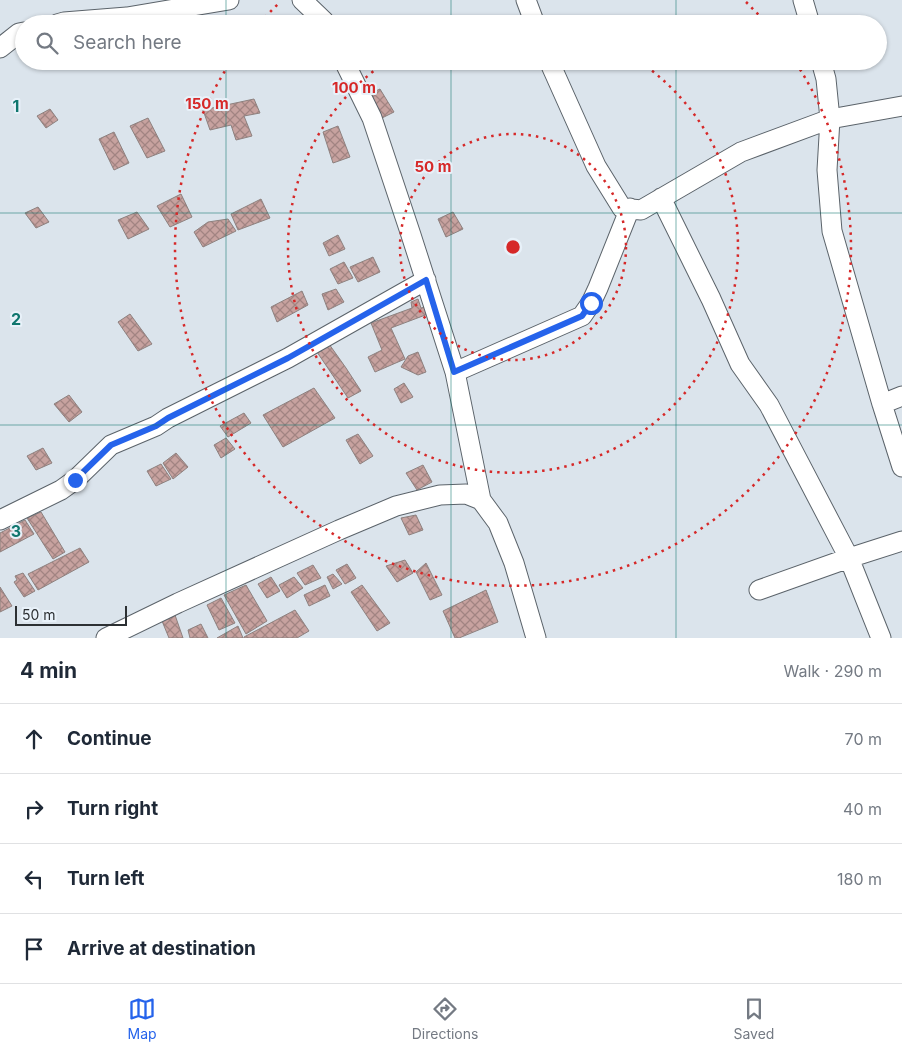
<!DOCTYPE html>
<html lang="en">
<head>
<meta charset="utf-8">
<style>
  :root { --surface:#fff; --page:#f6f6f7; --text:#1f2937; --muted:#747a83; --line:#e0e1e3; --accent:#2563eb }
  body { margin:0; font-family:Inter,sans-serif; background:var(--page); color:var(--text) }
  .scale { position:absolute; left:15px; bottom:12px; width:112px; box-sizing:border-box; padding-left:5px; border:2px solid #2c3033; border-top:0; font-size:14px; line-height:18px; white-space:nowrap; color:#2c3033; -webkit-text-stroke:4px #e8f1f9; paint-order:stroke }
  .stop { position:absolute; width:15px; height:15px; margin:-11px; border:4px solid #2563eb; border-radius:50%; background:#fff }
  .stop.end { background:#2563eb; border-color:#fff; box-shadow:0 1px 5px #0008 }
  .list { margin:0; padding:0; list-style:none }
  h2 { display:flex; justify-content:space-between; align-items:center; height:65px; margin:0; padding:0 20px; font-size:21px }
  h2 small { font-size:16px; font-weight:400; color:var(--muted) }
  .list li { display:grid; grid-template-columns:32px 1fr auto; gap:15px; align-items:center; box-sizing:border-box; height:70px; padding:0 20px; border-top:1px solid var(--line) }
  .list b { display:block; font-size:19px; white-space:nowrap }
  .list em { font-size:16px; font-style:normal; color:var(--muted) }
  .icon { flex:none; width:28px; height:28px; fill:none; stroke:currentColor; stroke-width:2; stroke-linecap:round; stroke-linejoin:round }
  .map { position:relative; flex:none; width:902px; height:638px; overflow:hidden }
  .search { position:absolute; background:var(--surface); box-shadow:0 1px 4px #0004; left:15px; right:15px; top:15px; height:55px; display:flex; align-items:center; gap:12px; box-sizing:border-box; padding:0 18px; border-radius:28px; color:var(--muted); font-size:19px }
  .sheet { height:345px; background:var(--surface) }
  nav { display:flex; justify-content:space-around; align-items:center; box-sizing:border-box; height:70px; border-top:1px solid var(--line); background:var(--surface); font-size:14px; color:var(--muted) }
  nav a { display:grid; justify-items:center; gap:2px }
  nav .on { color:var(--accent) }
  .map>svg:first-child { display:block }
  .building { fill:url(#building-cross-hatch); stroke:#8d817f }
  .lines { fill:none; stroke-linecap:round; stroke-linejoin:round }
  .street-casing { stroke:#5b636a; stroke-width:21 }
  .street { stroke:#fff; stroke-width:19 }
  .route { stroke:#2563eb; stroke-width:6 }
  .grid { fill:none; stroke:#0f766e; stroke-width:1; stroke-opacity:0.55 }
  .ring { fill:none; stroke:#d62828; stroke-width:2.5; stroke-dasharray:2.5 5 }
  .grid-label { font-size:16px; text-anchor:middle; font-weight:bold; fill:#0f766e; stroke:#e8f1f9; stroke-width:4; stroke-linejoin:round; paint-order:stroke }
  .centre { fill:#d62828; stroke:#e8f1f9; stroke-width:2.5 }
  .ring-label { font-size:15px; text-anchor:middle; font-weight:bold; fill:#d62828; stroke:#e8f1f9; stroke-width:4; stroke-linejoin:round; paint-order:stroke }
</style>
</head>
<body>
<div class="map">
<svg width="902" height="638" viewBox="0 0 902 638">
  <defs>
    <pattern id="building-cross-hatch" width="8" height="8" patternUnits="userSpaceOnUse" patternTransform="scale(1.25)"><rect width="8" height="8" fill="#c7a29f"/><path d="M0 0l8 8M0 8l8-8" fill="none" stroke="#a28482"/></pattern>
  </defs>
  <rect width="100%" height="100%" fill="#dbe4ec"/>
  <path class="building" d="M391,61H407L393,66Z
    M380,89L394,112L382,118L369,94Z
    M254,99L260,113L244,116L252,136L236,140L231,125L210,130L203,110Z
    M50,109L58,120L46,128L37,116Z
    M148,118L165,151L147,158L130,126Z
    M338,126L350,157L333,163L323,132Z
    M114,132L129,163L114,170L99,139Z
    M181,194L192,217L170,227L157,206Z
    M261,199L270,218L238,230L231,214Z
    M38,207L49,222L36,228L25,213Z
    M137,212L149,229L128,239L118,220Z
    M453,212L463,229L446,237L438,219Z
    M228,219L236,231L203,247L194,232L208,222Z
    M338,235L345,249L329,256L323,243Z
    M373,257L380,272L358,282L350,267Z
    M344,262L353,278L338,284L330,269Z
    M336,289L344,302L328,310L322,294Z
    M302,291L308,305L277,322L271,307Z
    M418,299L421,308L425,307L428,314L391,328L405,359L375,372L368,357L382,350L371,323L412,308L411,302Z
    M130,314L152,344L138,351L118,322Z
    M329,344L346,368L361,391L348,398L317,352Z
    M418,352L426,372L418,375L401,367L408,356Z
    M404,383L413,397L401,403L394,389Z
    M314,388L335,418L283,447L263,415Z
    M69,395L82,412L69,422L54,404Z
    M244,413L251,423L228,437L220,426Z
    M358,434L373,456L360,464L346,440Z
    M226,438L235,449L221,458L214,445Z
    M43,448L52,463L36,470L27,456Z
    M176,453L188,467L173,479L163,463Z
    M161,464L171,479L156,486L147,471Z
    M423,465L432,482L417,490L406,473Z
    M41,512L65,552L53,559L27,518Z
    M416,515L423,530L409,535L401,518Z
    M25,520L34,534L0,552V533Z
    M80,548L89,562L38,590L28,574Z
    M405,560L413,573L397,582L386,566Z
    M426,563L442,595L430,600L416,572Z
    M347,564L356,578L345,584L336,570Z
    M313,565L321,578L305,585L297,573Z
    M23,573L35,591L24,597L14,582L17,580L15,576Z
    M333,574L342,584L333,589L327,577Z
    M271,577L280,591L267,598L258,584Z
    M294,577L303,588L287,598L279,585Z
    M246,585L267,621L246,634L224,595Z
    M325,585L330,596L309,606L304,595Z
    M362,585L390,623L377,631L351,592Z
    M0,587L12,606L0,612Z
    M486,590L498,622L459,638H455L443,611Z
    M221,598L235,623L219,630L207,605Z
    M295,610L309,631L297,638H244V637Z
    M175,615L183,638H169L162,621Z
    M201,624L208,638H190L188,630Z
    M238,626L243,638H217Z"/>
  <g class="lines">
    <g class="street-casing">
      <path id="street" d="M302,0L324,21L325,24
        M526,0L535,24
        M803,0L810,24
        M57,24L64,22L127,17L229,0
        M0,48L19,33L24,32
        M344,61L372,118L411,235L455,372L481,500L498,523L514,563L536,638
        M549,61L596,166L622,208L641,210L741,152L830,119L902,106
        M821,61L826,79L830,119L827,170L832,231L882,404L902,467
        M661,198L711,299L740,364L769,405L849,558L881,638
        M455,372L582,316L591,303L598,288L630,208
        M882,404L902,396
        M0,520L61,490L75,480L111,445L156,426L168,418L288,358L426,280
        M759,590L849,558L902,541
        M106,638L178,603L339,530L396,506L440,495L466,494L481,500"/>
    </g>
    <use href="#street" class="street"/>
  </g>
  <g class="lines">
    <path class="route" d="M75,480L111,445L156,426L168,418L288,358L426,280L454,372L582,316L591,303"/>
  </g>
  <path class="grid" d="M226,0V24M451,0V24M676,0V24M226,61V638M451,61V638M676,61V638M0,213H902M0,425H902"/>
  <g class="ring">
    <circle cx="513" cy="247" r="113"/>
    <path d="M486 24A225 225 0 0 1 540 24M640 62A225 225 0 1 1 386 62"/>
    <path d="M260 23A338 338 0 0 1 280 2M746 2A338 338 0 0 1 766 23M796 63A338 338 0 1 1 230 63"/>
  </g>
  <g class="grid-label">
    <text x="16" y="112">1</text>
    <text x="16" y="325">2</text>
    <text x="16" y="537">3</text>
  </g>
  <circle cx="513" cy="247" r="8" class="centre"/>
  <g class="ring-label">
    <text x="354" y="93">100 m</text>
    <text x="207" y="109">150 m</text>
    <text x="433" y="172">50 m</text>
  </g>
</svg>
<div class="scale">50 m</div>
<div class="stop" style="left:591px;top:303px"></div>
<div class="stop end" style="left:75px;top:480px"></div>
<div class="search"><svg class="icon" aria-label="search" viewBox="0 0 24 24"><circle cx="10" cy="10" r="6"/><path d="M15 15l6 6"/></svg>Search here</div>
</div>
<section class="sheet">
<h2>4 min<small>Walk · 290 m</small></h2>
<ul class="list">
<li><svg class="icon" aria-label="ahead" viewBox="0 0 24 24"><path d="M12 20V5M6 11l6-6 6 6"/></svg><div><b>Continue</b></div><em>70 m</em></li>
<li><svg class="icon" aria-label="right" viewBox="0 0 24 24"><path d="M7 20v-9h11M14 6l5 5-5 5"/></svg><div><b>Turn right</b></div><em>40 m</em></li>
<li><svg class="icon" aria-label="left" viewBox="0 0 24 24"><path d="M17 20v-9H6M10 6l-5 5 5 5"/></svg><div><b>Turn left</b></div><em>180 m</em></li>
<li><svg class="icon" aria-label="arrive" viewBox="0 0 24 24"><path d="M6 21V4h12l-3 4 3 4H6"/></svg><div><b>Arrive at destination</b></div></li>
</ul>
</section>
<nav>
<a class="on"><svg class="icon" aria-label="map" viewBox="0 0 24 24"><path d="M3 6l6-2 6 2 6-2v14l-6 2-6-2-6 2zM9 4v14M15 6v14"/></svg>Map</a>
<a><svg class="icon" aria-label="directions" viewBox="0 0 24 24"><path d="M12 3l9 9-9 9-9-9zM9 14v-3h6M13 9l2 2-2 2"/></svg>Directions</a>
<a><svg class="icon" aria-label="saved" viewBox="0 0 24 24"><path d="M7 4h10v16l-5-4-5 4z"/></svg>Saved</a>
</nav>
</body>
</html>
